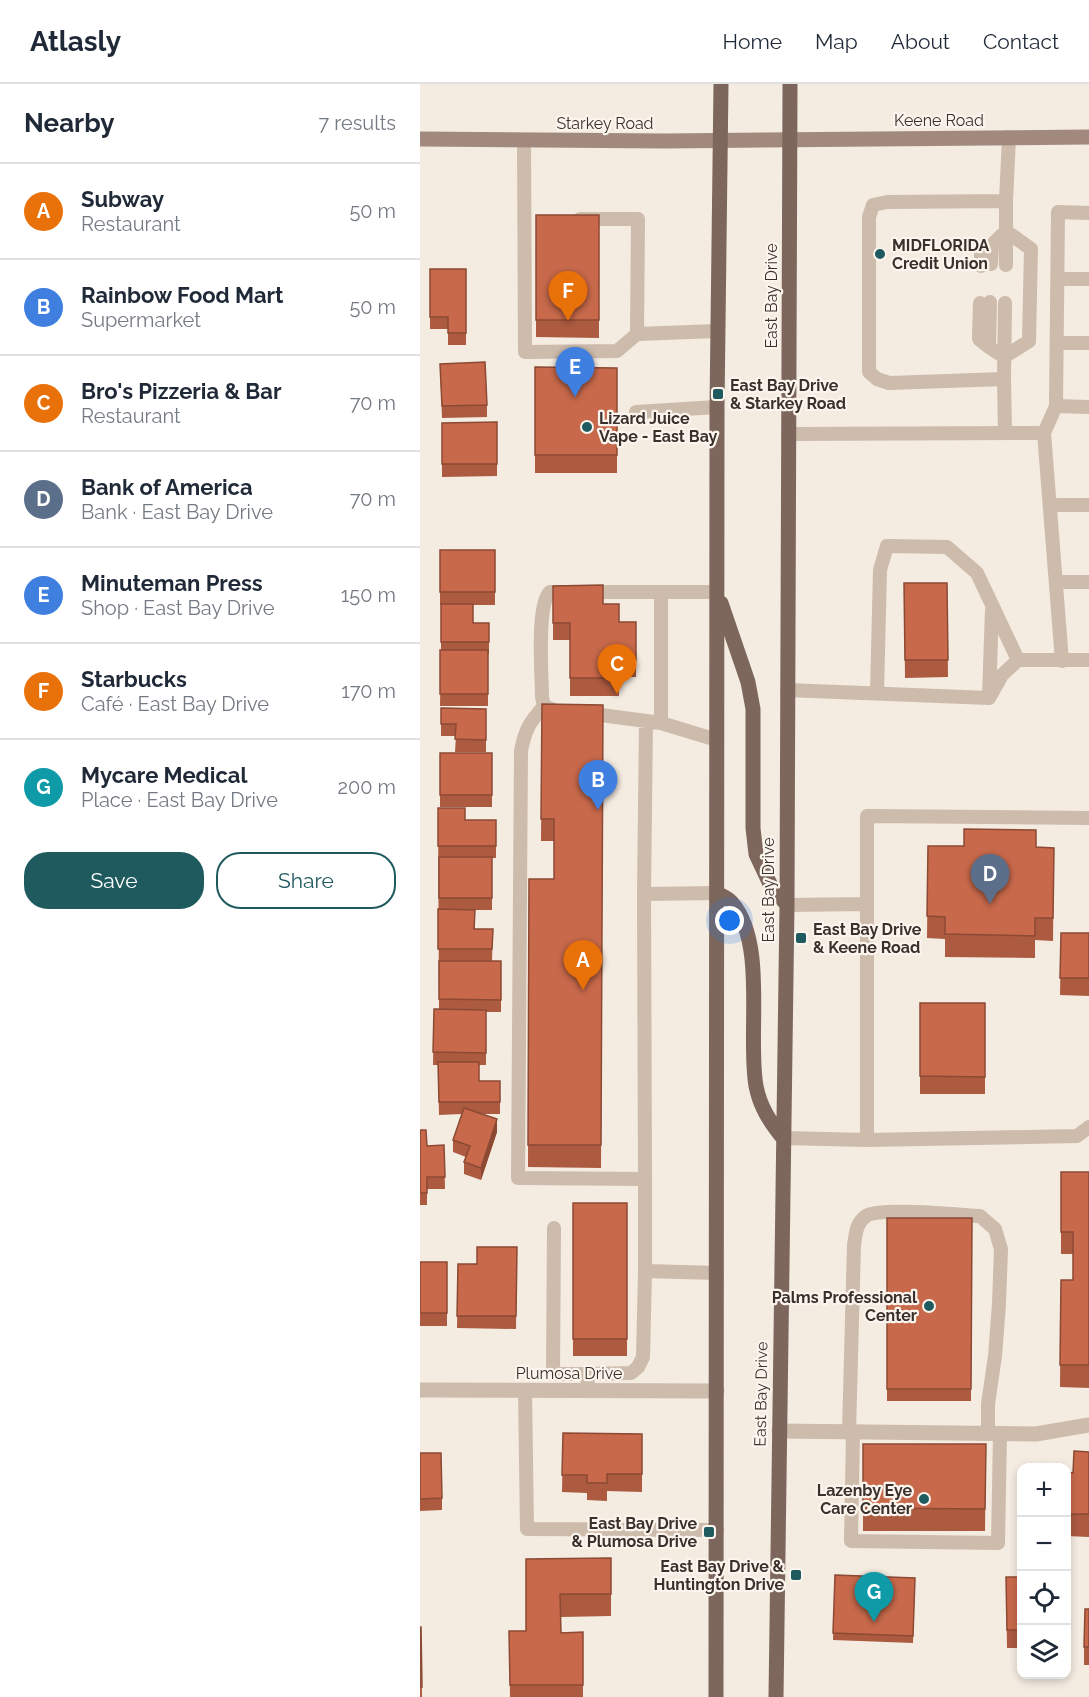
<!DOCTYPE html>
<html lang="en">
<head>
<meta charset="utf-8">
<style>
  :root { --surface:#fff; --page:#f6f6f7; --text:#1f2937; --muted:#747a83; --line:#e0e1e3; --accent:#1f5a5e }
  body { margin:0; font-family:Raleway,sans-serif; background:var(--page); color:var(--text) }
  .controls { position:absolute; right:18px; bottom:18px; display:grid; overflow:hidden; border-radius:12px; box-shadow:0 3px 9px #0003 }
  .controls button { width:54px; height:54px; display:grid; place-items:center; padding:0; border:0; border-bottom:2px solid var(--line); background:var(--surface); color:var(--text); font:30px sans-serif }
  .you { position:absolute; left:310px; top:837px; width:21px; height:21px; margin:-15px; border:4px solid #fff; border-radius:50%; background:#1a73e8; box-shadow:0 0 0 9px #1a73e833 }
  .badge { display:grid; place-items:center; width:39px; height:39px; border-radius:50%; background:var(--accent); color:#fff; font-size:20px; font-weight:700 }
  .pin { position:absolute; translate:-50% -50px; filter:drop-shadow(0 2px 3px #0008) }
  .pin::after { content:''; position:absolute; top:32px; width:21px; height:18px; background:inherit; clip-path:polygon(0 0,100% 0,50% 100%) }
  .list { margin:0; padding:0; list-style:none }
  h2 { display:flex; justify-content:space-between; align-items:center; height:78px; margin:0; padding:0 24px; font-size:26px }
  h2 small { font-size:20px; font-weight:400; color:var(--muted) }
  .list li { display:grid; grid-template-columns:39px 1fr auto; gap:18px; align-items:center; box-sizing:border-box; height:96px; padding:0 24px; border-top:2px solid var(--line) }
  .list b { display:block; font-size:22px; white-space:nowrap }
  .list p { margin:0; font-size:20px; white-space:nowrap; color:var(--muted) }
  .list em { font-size:20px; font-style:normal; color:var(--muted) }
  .actions { display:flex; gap:12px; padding:18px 24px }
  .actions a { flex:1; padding:14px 0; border:2px solid var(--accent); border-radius:24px; text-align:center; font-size:21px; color:var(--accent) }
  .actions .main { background:var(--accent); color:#fff }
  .icon { flex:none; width:33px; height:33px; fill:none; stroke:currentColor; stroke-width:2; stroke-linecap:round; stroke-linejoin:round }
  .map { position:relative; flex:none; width:669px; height:1613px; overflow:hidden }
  header { display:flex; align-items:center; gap:36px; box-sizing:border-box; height:84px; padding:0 30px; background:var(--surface); border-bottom:2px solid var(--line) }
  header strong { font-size:28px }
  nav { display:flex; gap:33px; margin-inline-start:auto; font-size:21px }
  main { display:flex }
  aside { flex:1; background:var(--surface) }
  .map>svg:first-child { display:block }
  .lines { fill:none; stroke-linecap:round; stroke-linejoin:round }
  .lane { stroke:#cdbbac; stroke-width:14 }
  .street { stroke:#cdbbac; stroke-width:15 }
  .secondary { stroke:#a18a7d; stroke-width:15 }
  .primary { stroke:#7d675c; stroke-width:15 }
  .wall { fill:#ac5a40 }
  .shaded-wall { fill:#8c4a34 }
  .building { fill:#c8694b; stroke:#8c4a34; stroke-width:1.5 }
  .poi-dot { fill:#1f5a5e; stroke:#fbf5ee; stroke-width:2 }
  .labels { text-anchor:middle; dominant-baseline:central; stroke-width:4.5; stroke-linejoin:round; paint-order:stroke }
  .street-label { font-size:16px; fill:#3b302b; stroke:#fbf5ee }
  .poi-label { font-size:16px; font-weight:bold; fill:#3b302b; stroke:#fbf5ee; text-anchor:start }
</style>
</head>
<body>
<header>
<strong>Atlasly</strong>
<nav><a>Home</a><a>Map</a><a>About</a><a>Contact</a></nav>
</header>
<main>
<aside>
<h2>Nearby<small>7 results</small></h2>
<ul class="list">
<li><span class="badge" style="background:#e8710a">A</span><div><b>Subway</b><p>Restaurant</p></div><em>50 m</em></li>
<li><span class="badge" style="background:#3f7fe0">B</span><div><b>Rainbow Food Mart</b><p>Supermarket</p></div><em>50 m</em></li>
<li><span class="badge" style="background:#e8710a">C</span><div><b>Bro's Pizzeria &amp; Bar</b><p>Restaurant</p></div><em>70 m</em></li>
<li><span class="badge" style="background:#5c6f8a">D</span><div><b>Bank of America</b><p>Bank · East Bay Drive</p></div><em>70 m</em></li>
<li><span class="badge" style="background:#3f7fe0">E</span><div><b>Minuteman Press</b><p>Shop · East Bay Drive</p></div><em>150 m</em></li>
<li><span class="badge" style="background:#e8710a">F</span><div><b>Starbucks</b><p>Café · East Bay Drive</p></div><em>170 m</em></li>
<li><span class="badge" style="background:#0f9aa8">G</span><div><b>Mycare Medical</b><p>Place · East Bay Drive</p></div><em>200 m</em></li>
</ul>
<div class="actions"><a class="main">Save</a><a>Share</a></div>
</aside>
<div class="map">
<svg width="669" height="1613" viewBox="0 0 669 1613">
  <rect width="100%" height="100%" fill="#f4ebe1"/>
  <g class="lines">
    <path class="lane" d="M104,56L105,268L197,267L217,250L297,247
      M160,135H218L217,250
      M586,181V117
      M561,182V170L572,161
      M638,195H669
      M570,218L569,263L584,273L609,257L611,165L586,147L572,161L571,180
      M560,219L559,255L569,263
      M637,259H669
      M584,295L585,219
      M636,322L669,323
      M216,328L297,323
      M585,349L584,295L469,299L457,295L449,288V133L453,121L467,118L586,117L589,53
      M624,349L642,577
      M368,350L624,349L636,322L638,128L669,129
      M630,421H669
      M637,498H669
      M367,606L569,614L582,591L598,576H669
      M457,609L460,486L467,462L527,463L557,489L598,576
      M569,612L572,526
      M124,622C110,638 105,645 101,667L98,1094L225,1095L224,810L297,809
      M132,625L124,622L122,613C122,592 116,521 130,508H297
      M166,629L241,639V508
      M241,639L297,656
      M669,734L447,732V1056L657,1052L669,1043
      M224,810L226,637
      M367,821L447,820
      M363,1054L447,1056
      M225,1095V1187L297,1189
      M134,1144L133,1290H168L167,1307
      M168,1290L211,1289L218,1283L223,1273L225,1187
      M105,1306L107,1445L297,1446
      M429,1348L434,1161C436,1149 436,1139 446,1132C459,1123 540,1131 560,1132L575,1145L581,1165L579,1220L575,1272L568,1320V1349
      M433,1348L431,1457L578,1459L580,1350"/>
    <path class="street" d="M0,1306L297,1307
      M359,1347L616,1350L669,1341"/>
    <path class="secondary" d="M0,55L245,57L669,53"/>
    <path class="primary" d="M301,519L328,598L333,625V744L336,770L351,802L367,821
      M297,809C302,812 309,814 312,819C347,859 327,951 336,1002C340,1023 350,1038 363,1054
      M296,1613L297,323L301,0
      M356,1613L367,821L370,0"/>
  </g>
  <path class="wall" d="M116,131H179V254L116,253Z
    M10,185H46V261H28V245H10Z
    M20,280L67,321V333L22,334Z
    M115,283L197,284V389H115Z
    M77,338V392L22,393V339Z
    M20,466H75V521H53V539H69V570H68V622H20L21,566V521H20Z
    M484,499H527L528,593L485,594Z
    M133,502L183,520L199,538H216V593H199V612H150V556H133Z
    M122,620L183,621L181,1084L108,1083L109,795H134V757H121Z
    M21,624L66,625V668H35L36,652H21Z
    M20,669H72V723H20Z
    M18,724L45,736H76V774H72V826H55V845H73L72,877H81V928H66V981H59V997H80V1030H62L77,1048L61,1096L44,1090V1078L46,1073L33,1068V1056L42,1030L19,1031L18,981H13L14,925H19Z
    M508,762L634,764L633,857L615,856V874L525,873V855L507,854Z
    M641,849H669V912L640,911Z
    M500,919H565V1010H500Z
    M0,1046L7,1062L24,1061L25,1105H7V1121H0Z
    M641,1088H669V1304L640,1303L641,1196H653V1170H641Z
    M153,1119H207V1272H153Z
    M467,1134H552L551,1317H467Z
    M97,1163L96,1245L37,1244L38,1180H57Z
    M0,1178H27V1242H0Z
    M143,1349L222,1350V1408L187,1407V1417L167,1416V1409L142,1408Z
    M443,1360H566L565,1447H443Z
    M669,1368V1453L646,1452V1388L653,1389Z
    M0,1369L22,1414V1426L0,1427Z
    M191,1474V1532L141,1533V1549L163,1548V1613H90L89,1547H106V1475Z
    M415,1491L495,1494L493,1559L413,1556Z
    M586,1493H602V1564H587Z
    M669,1525V1581H664V1563Z
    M0,1543H1L2,1613H0Z"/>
  <path class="shaded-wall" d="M77,1035V1048L61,1096V1084Z"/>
  <path class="building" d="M116,131H179V236H116Z
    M10,185H46V249H28V233H10Z
    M65,278L67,321L22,322L20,280Z
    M115,283L197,284V371H115Z
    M77,338V380H22V339Z
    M20,466H75V508H20Z
    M484,499H527L528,576H485Z
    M183,501V520H199V538H216V576H199V594H150V539H133V502Z
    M21,520H53V539H69V558H21Z
    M20,566H68V610H20Z
    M122,620L183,621L181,1061H108L109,795H134V735H121Z
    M21,624L66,625V656L35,655L36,640H21Z
    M20,669H72V711H20Z
    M18,724H45V736H76V762H18Z
    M544,745L616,746V763L634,764L633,834H615V852L525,850V833L507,832L508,762H544Z
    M19,773H72V814H19Z
    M18,825L55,826L54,845H73L72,865H18Z
    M641,849H669V894H640Z
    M19,877H81V916L19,915Z
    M500,919H565V993L500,992Z
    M14,925L66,926V969L13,968Z
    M18,978H59V997H80V1018H19Z
    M44,1024L77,1035L61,1084L44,1078L50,1062L33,1056Z
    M0,1046H6L7,1062L24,1061L25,1093H7V1109H0Z
    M641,1088H669V1281H640L641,1196H653V1148H641Z
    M153,1119H207V1255H153Z
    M467,1134H552L551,1305H467Z
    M57,1163H97L96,1232H37L38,1180H57Z
    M0,1178H27V1229H0Z
    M143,1349L222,1350V1390H187V1399H167V1391H142Z
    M443,1360H566L565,1425L443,1424Z
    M654,1367L669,1368V1430H646V1388L653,1389Z
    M0,1369H21L22,1414L0,1415Z
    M191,1474V1510H140L141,1549L163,1548V1601H90L89,1547H106V1475Z
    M415,1491L495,1494L493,1552L413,1549Z
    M586,1493H602V1546H587Z
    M665,1525H669V1563H664Z
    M0,1543H1L2,1603H0Z"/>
  <g class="poi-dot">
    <circle cx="460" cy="170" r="6"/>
    <rect x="292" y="304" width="12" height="12" rx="3"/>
    <circle cx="167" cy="343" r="6"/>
    <rect x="375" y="848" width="12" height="12" rx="3"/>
    <circle cx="509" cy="1222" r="6"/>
    <circle cx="504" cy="1415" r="6"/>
    <rect x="283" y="1442" width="12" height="12" rx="3"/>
    <rect x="370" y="1485" width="12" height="12" rx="3"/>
  </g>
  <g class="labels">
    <g class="street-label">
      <text x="519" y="36">Keene Road</text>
      <text x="185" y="39">Starkey Road</text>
      <text transform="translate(351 212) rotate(-90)">East Bay Drive</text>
      <text transform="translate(348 806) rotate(-90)">East Bay Drive</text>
      <text x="149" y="1289">Plumosa Drive</text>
      <text transform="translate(341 1310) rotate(-89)">East Bay Drive</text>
    </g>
    <g class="poi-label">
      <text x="472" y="161">MIDFLORIDA<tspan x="472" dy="18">Credit Union</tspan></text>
      <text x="310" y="301">East Bay Drive<tspan x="310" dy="18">&amp; Starkey Road</tspan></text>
      <text x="179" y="334">Lizard Juice<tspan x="179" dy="18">Vape - East Bay</tspan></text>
      <text x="393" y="845">East Bay Drive<tspan x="393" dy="18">&amp; Keene Road</tspan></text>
      <text x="497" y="1213" text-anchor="end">Palms Professional<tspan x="497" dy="18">Center</tspan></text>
      <text x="492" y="1406" text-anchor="end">Lazenby Eye<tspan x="492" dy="18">Care Center</tspan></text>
      <text x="277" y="1439" text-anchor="end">East Bay Drive<tspan x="277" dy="18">&amp; Plumosa Drive</tspan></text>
      <text x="364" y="1482" text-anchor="end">East Bay Drive &amp;<tspan x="364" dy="18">Huntington Drive</tspan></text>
    </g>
  </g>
</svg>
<div class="controls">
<button>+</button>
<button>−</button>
<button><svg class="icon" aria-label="locate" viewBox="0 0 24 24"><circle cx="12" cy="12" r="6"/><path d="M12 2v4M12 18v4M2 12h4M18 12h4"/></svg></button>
<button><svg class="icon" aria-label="layers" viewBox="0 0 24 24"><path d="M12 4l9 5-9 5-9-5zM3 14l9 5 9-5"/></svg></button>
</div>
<div class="you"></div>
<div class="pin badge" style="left:163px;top:906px;background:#e8710a">A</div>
<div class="pin badge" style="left:178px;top:726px;background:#3f7fe0">B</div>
<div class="pin badge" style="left:197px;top:610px;background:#e8710a">C</div>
<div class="pin badge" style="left:570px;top:820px;background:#5c6f8a">D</div>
<div class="pin badge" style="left:155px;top:313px;background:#3f7fe0">E</div>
<div class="pin badge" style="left:148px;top:237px;background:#e8710a">F</div>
<div class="pin badge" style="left:454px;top:1538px;background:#0f9aa8">G</div>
</div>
</main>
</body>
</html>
